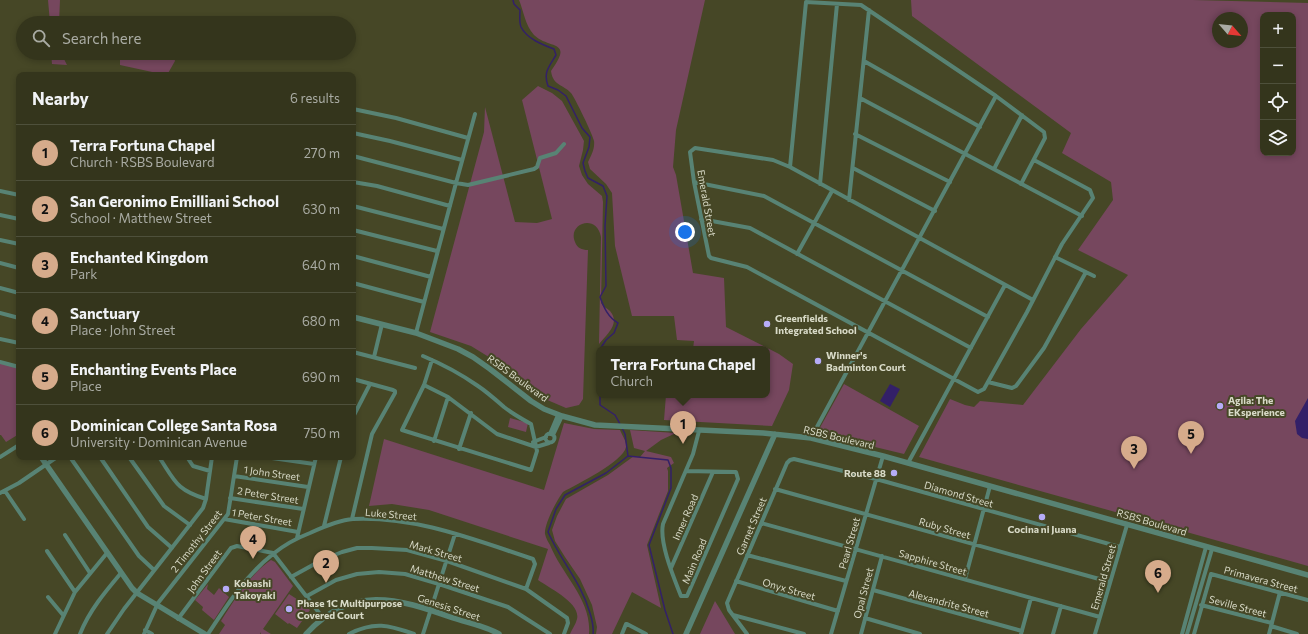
<!DOCTYPE html>
<html lang="en">
<head>
<meta charset="utf-8">
<style>
  :root { --surface:#34351c; --page:#3c3d25; --text:#f1f3f6; --muted:#a9aba3; --line:#4e503b; --accent:#d6ab8b }
  body { margin:0; font-family:Commissioner,sans-serif; background:var(--page); color:var(--text) }
  .controls { position:absolute; right:12px; top:12px; display:grid; overflow:hidden; border-radius:8px; box-shadow:0 2px 6px #0003 }
  .controls button { width:36px; height:36px; display:grid; place-items:center; padding:0; border:0; border-bottom:1px solid var(--line); background:var(--surface); color:var(--text); font:20px sans-serif }
  .compass { position:absolute; left:1212px; top:12px; width:36px; height:36px; border-radius:50%; background:var(--surface); box-shadow:0 2px 6px #0003; rotate:118deg }
  .you { position:absolute; left:685px; top:232px; width:14px; height:14px; margin:-10px; border:3px solid #fff; border-radius:50%; background:#1a73e8; box-shadow:0 0 0 6px #1a73e833 }
  .badge { display:grid; place-items:center; width:26px; height:26px; border-radius:50%; background:var(--accent); color:#111; font-size:13px; font-weight:700 }
  .pin { position:absolute; translate:-50% -33px; filter:drop-shadow(0 1px 2px #0008) }
  .pin::after { content:''; position:absolute; top:21px; width:14px; height:12px; background:inherit; clip-path:polygon(0 0,100% 0,50% 100%) }
  .popup { position:absolute; left:596px; top:346px; width:174px; height:52px; box-sizing:border-box; display:grid; place-content:center; border-radius:8px; background:var(--surface); filter:drop-shadow(0 1px 3px #0005); font-size:13px; white-space:nowrap; color:var(--muted) }
  .popup b { font-size:15px; color:var(--text) }
  .popup::after { content:''; position:absolute; left:50%; top:100%; margin-left:-8px; border:8px solid transparent; border-top-color:var(--surface) }
  .list { margin:0; padding:0; list-style:none }
  h2 { display:flex; justify-content:space-between; align-items:center; height:52px; margin:0; padding:0 16px; font-size:17px }
  h2 small { font-size:13px; font-weight:400; color:var(--muted) }
  .list li { display:grid; grid-template-columns:26px 1fr auto; gap:12px; align-items:center; box-sizing:border-box; height:56px; padding:0 16px; border-top:1px solid var(--line) }
  .list b { display:block; font-size:15px; white-space:nowrap }
  .list p { margin:0; font-size:13px; white-space:nowrap; color:var(--muted) }
  .list em { font-size:13px; font-style:normal; color:var(--muted) }
  .icon { flex:none; width:22px; height:22px; fill:none; stroke:currentColor; stroke-width:2; stroke-linecap:round; stroke-linejoin:round }
  .map { position:relative; flex:none; width:1308px; height:634px; overflow:hidden }
  .search { position:absolute; background:var(--surface); box-shadow:0 2px 6px #0003; left:16px; top:16px; width:340px; height:44px; display:flex; align-items:center; gap:10px; box-sizing:border-box; padding:0 14px; border-radius:22px; color:var(--muted); font-size:15px }
  .panel { position:absolute; background:var(--surface); box-shadow:0 2px 6px #0003; left:16px; top:72px; width:340px; height:388px; border-radius:8px }
  .map>svg:first-child { display:block }
  .green { fill:#76475e; fill-rule:evenodd }
  .water { fill:#332068 }
  .lines { fill:none; stroke-linecap:round; stroke-linejoin:round }
  .stream { stroke:#332068; stroke-width:1.5 }
  .minor { stroke:#588374; stroke-width:4 }
  .tertiary { stroke:#588374; stroke-width:5.5 }
  .poi-dot { fill:#b6acf8; stroke:#464726; stroke-width:1.5 }
  .labels { text-anchor:middle; dominant-baseline:central; stroke-width:4; stroke-linejoin:round; paint-order:stroke }
  .street-label { font-size:10px; fill:#d8dac7; stroke:#464726 }
  .poi-label { font-size:10px; font-weight:bold; fill:#d8dac7; stroke:#464726; text-anchor:start }
</style>
</head>
<body>
<div class="map">
<svg width="1308" height="634" viewBox="0 0 1308 634">
  <rect width="100%" height="100%" fill="#464726"/>
  <path class="green" d="M48,0H60L59,23H50Z
    M519,0H705L676,130L673,167L676,175L693,273L724,278L726,327L779,354L793,364L789,390L772,426L664,420L666,395H767V349H693L694,341L677,340L674,316H632L615,246L612,193L606,184L590,169L588,162C591,156 595,149 594,141C593,135 575,98 571,93C563,84 553,86 551,71C574,39 550,50 534,35C525,25 524,12 519,0Z
    M911,0H1193L1308,3V566L919,457L950,399L965,405L974,407L980,401L1023,405L1081,329L1128,275L1078,250L1113,200L1111,182L1062,153L1071,133L912,16ZM1263,15H1293V153H1263ZM1218,18H1242V42H1218Z
    M51,53H61L67,65L52,64Z
    M120,53H129V55L173,53L175,61L167,75H166L120,65Z
    M538,86L552,93L562,101L584,141L583,150L579,166L582,175L588,184L602,196L603,202L601,303C603,307 607,308 610,311C621,324 606,335 599,344L601,237C597,213 567,223 575,242C577,248 582,250 588,250L583,399L579,405L566,408L545,399L497,362L471,346L430,332L484,132L485,107L515,222L537,223L552,219L522,100Z
    M0,363L19,368V434L6,442L1,435H0Z
    M844,384L919,426L904,454L817,433Z
    M510,418L528,423L526,432L508,427Z
    M564,423L594,429L620,430C622,435 627,442 626,447C623,462 577,484 563,492C557,500 544,524 545,534C546,538 548,542 550,545C562,575 592,600 589,634H570C572,629 576,624 577,619C581,603 549,588 538,580L548,549L429,510L392,504L369,506L384,439L544,490Z
    M630,430L676,433L661,440L646,451L671,457L674,463L667,468L668,471V491L647,545L661,608L632,592L612,634H596L597,627L592,605L580,579L565,557L555,541L552,530L557,516L566,499L608,475L634,456L640,457L645,451L634,448Z
    M271,560L275,562L293,586L263,629L271,634H261V632L260,634H219L225,625L221,621C232,603 253,571 271,560Z
    M208,584L207,589L214,595L219,588L229,597L214,620L202,610L203,607L195,600Z
    M289,594L303,603L310,610L297,628L289,623L288,624L275,614Z
    M715,601L735,634H700Z"/>
  <path class="water" d="M890,384L900,389L890,407L880,401Z
    M1308,398V439L1302,438L1297,434L1295,421Z"/>
  <g class="lines">
    <path class="stream" d="M513,0L514,4L520,10C520,16 519,22 521,27C527,39 543,45 554,49L556,55C549,67 543,72 548,86L558,90L566,96L582,128L590,137L589,147L583,163L585,171L588,178L603,186L607,196L605,226L606,286L600,297C604,308 608,317 618,323L614,333L606,340L600,349
      M599,358L598,373L599,387
      M600,395V405L615,415L620,424
      M628,456L668,460L671,468V488L649,545L665,610L673,634
      M593,634C594,626 592,620 590,613C581,582 561,561 548,532L556,509L565,495L606,473L628,456L625,434L622,428"/>
    <path class="minor" d="M864,61L980,127
      M860,98L1082,216
      M353,109L396,118L468,138
      M353,133L390,141L462,160
      M855,134L950,182
      M353,156L456,183L468,185L534,169L537,167L540,158L556,153L564,144
      M790,167L806,2L861,5L996,96L1044,132L1045,138L1021,184
      M853,168L935,211
      M994,169L1022,115
      M353,182L377,186L450,206
      M694,182L764,196L988,317
      M820,184L837,4
      M0,191L19,195
      M849,200L869,10
      M353,206L443,229
      M0,215L19,219
      M701,219L750,228L971,348
      M353,230L437,251
      M0,240L19,244
      M797,254L832,191
      M353,256L431,277
      M1055,257L1094,276
      M0,263L19,268
      M353,283L424,302
      M0,288L19,293
      M1033,300L790,167L773,160L695,148L690,152L694,182L709,256L711,258L747,267L978,392L984,389L1027,312L1062,244L1093,198L1090,190L1034,160
      M0,313L19,318
      M416,333L456,183L475,114
      M0,339L19,343
      M353,352L415,368
      M423,356C442,364 461,374 478,386C487,392 496,400 504,407C513,414 522,419 531,424L537,451L531,470L402,430L424,385L432,360
      M374,357L382,324
      M0,362L19,367
      M988,382L1012,388L1016,386L1044,348L1086,272
      M424,385L448,397L497,434L536,447L549,443
      M353,417L370,384
      M545.5 438a4.5 4.5 0 1 1 9 0a4.5 4.5 0 1 1-9 0Z
      M550,434L558,415
      M553,435L562,416
      M811,438L996,96
      M434,441L448,397
      M533,442L546,437
      M459,449L471,413
      M0,457L19,445
      M70,457L139,556L154,570
      M100,457L148,527L172,548
      M129,457L164,506L190,525
      M159,457C175,481 176,490 206,499
      M187,457L193,466L210,471
      M265,457L314,464
      M908,463L1005,285
      M686,471L736,472L738,479L687,596H681C674,578 659,543 663,524L693,454L699,431
      M234,476L308,487
      M775,489L1110,582
      M5,491L24,519
      M0,493L19,483L57,457
      M230,498L303,509
      M224,519L298,532
      M352,519L372,434L395,393V391L393,390L353,379
      M761,523L1100,617
      M324,526L341,457
      M65,535L90,573
      M297,538L316,457
      M47,551L75,592
      M273,553L323,618
      M747,555L846,581
      M671,568L713,472
      M291,577L320,561L342,552L357,548H372L407,550L447,561L526,589L567,618L568,623L564,634
      M965,579L990,486
      M736,581L838,611
      M873,590L1022,631
      M307,596L336,580L357,574L379,572L405,574L439,584L508,607L550,634
      M48,597L63,615
      M1201,605L1272,623
      M733,615L804,634
      M865,618L920,634
      M178,619L231,548L237,546L273,553
      M1271,626L1297,634
      M145,630L152,634
      M55,634L75,592L107,553
      M80,634C89,611 105,592 121,573
      M107,634L124,609L203,508L206,499L212,457
      M144,634L158,603L228,514L237,457
      M208,634C227,605 246,575 273,554C284,545 297,538 310,533C323,527 339,520 353,519C416,516 475,540 533,559L535,564L526,589
      M349,634C374,621 389,625 414,634
      M423,634L455,534
      M622,634L626,624H627L646,634
      M747,634L729,610L727,603L787,463L790,460L794,459L876,479L1120,547
      M831,634L883,456
      M861,634L882,556
      M1021,634L1031,598
      M1053,634L1061,606
      M1095,634L1127,525
      M1182,634L1206,547
      M1187,634L1212,549
      M1194,634L1211,574L1308,600
      M1269,634L1280,592"/>
    <path class="tertiary" d="M353,317L416,333L458,349L473,357L490,369L531,401L544,409L562,416L595,425L763,433L811,438L883,456L1308,575
      M41,457L132,588L137,593L157,605L205,634
      M306,634C352,584 397,598 453,618C468,623 485,626 499,634
      M686,634L775,434"/>
  </g>
  <g class="poi-dot">
    <circle cx="767" cy="324" r="4"/>
    <circle cx="818" cy="361" r="4"/>
    <circle cx="1220" cy="406" r="4"/>
    <circle cx="894" cy="473" r="4"/>
    <circle cx="1042" cy="517" r="4"/>
    <circle cx="226" cy="589" r="4"/>
    <circle cx="289" cy="609" r="4"/>
  </g>
  <g class="labels">
    <g class="street-label">
      <text transform="translate(707 203) rotate(80)">Emerald Street</text>
      <text transform="translate(518 378) rotate(36)">RSBS Boulevard</text>
      <text transform="translate(839 437) rotate(13)">RSBS Boulevard</text>
      <text transform="translate(272 473) rotate(8)">1 John Street</text>
      <text transform="translate(959 494) rotate(16)">Diamond Street</text>
      <text transform="translate(268 495) rotate(9)">2 Peter Street</text>
      <text transform="translate(391 514) rotate(5)">Luke Street</text>
      <text transform="translate(262 517) rotate(10)">1 Peter Street</text>
      <text transform="translate(685 517) rotate(-66)">Inner Road</text>
      <text transform="translate(1152 522) rotate(16)">RSBS Boulevard</text>
      <text transform="translate(751 526) rotate(-67)">Garnet Street</text>
      <text transform="translate(945 528) rotate(16)">Ruby Street</text>
      <text transform="translate(196 541) rotate(-52)">2 Timothy Street</text>
      <text transform="translate(849 543) rotate(-74)">Pearl Street</text>
      <text transform="translate(436 551) rotate(16)">Mark Street</text>
      <text transform="translate(694 561) rotate(-67)">Main Road</text>
      <text transform="translate(933 562) rotate(16)">Sapphire Street</text>
      <text transform="translate(204 571) rotate(-54)">John Street</text>
      <text transform="translate(1103 577) rotate(-74)">Emerald Street</text>
      <text transform="translate(445 578) rotate(17)">Matthew Street</text>
      <text transform="translate(1261 579) rotate(15)">Primavera Street</text>
      <text transform="translate(789 589) rotate(16)">Onyx Street</text>
      <text transform="translate(863 593) rotate(-75)">Opal Street</text>
      <text transform="translate(949 603) rotate(15)">Alexandrite Street</text>
      <text transform="translate(1238 606) rotate(15)">Seville Street</text>
      <text transform="translate(449 607) rotate(18)">Genesis Street</text>
    </g>
    <g class="poi-label">
      <text x="775" y="318">Greenfields<tspan x="775" dy="12">Integrated School</tspan></text>
      <text x="826" y="355">Winner's<tspan x="826" dy="12">Badminton Court</tspan></text>
      <text x="1228" y="400">Agila: The<tspan x="1228" dy="12">EKsperience</tspan></text>
      <text x="886" y="473" text-anchor="end">Route 88</text>
      <text x="1042" y="529" text-anchor="middle">Cocina ni Juana</text>
      <text x="234" y="583">Kobashi<tspan x="234" dy="12">Takoyaki</tspan></text>
      <text x="297" y="603">Phase 1C Multipurpose<tspan x="297" dy="12">Covered Court</tspan></text>
    </g>
  </g>
</svg>
<div class="controls">
<button>+</button>
<button>−</button>
<button><svg class="icon" aria-label="locate" viewBox="0 0 24 24"><circle cx="12" cy="12" r="6"/><path d="M12 2v4M12 18v4M2 12h4M18 12h4"/></svg></button>
<button><svg class="icon" aria-label="layers" viewBox="0 0 24 24"><path d="M12 4l9 5-9 5-9-5zM3 14l9 5 9-5"/></svg></button>
</div>
<svg class="compass" viewBox="-18 -18 36 36"><path d="M0-13l5 13h-10z" fill="#e53935"/><path d="M0 13l5-13h-10z" fill="#a9aba3"/></svg>
<div class="you"></div>
<div class="pin badge" style="left:683px;top:444px">1</div>
<div class="popup"><b>Terra Fortuna Chapel</b>Church</div>
<div class="pin badge" style="left:326px;top:583px">2</div>
<div class="pin badge" style="left:1134px;top:469px">3</div>
<div class="pin badge" style="left:253px;top:559px">4</div>
<div class="pin badge" style="left:1191px;top:454px">5</div>
<div class="pin badge" style="left:1158px;top:593px">6</div>
<div class="search"><svg class="icon" aria-label="search" viewBox="0 0 24 24"><circle cx="10" cy="10" r="6"/><path d="M15 15l6 6"/></svg>Search here</div>
<section class="panel">
<h2>Nearby<small>6 results</small></h2>
<ul class="list">
<li><span class="badge">1</span><div><b>Terra Fortuna Chapel</b><p>Church · RSBS Boulevard</p></div><em>270 m</em></li>
<li><span class="badge">2</span><div><b>San Geronimo Emilliani School</b><p>School · Matthew Street</p></div><em>630 m</em></li>
<li><span class="badge">3</span><div><b>Enchanted Kingdom</b><p>Park</p></div><em>640 m</em></li>
<li><span class="badge">4</span><div><b>Sanctuary</b><p>Place · John Street</p></div><em>680 m</em></li>
<li><span class="badge">5</span><div><b>Enchanting Events Place</b><p>Place</p></div><em>690 m</em></li>
<li><span class="badge">6</span><div><b>Dominican College Santa Rosa</b><p>University · Dominican Avenue</p></div><em>750 m</em></li>
</ul>
</section>
</div>
</body>
</html>
